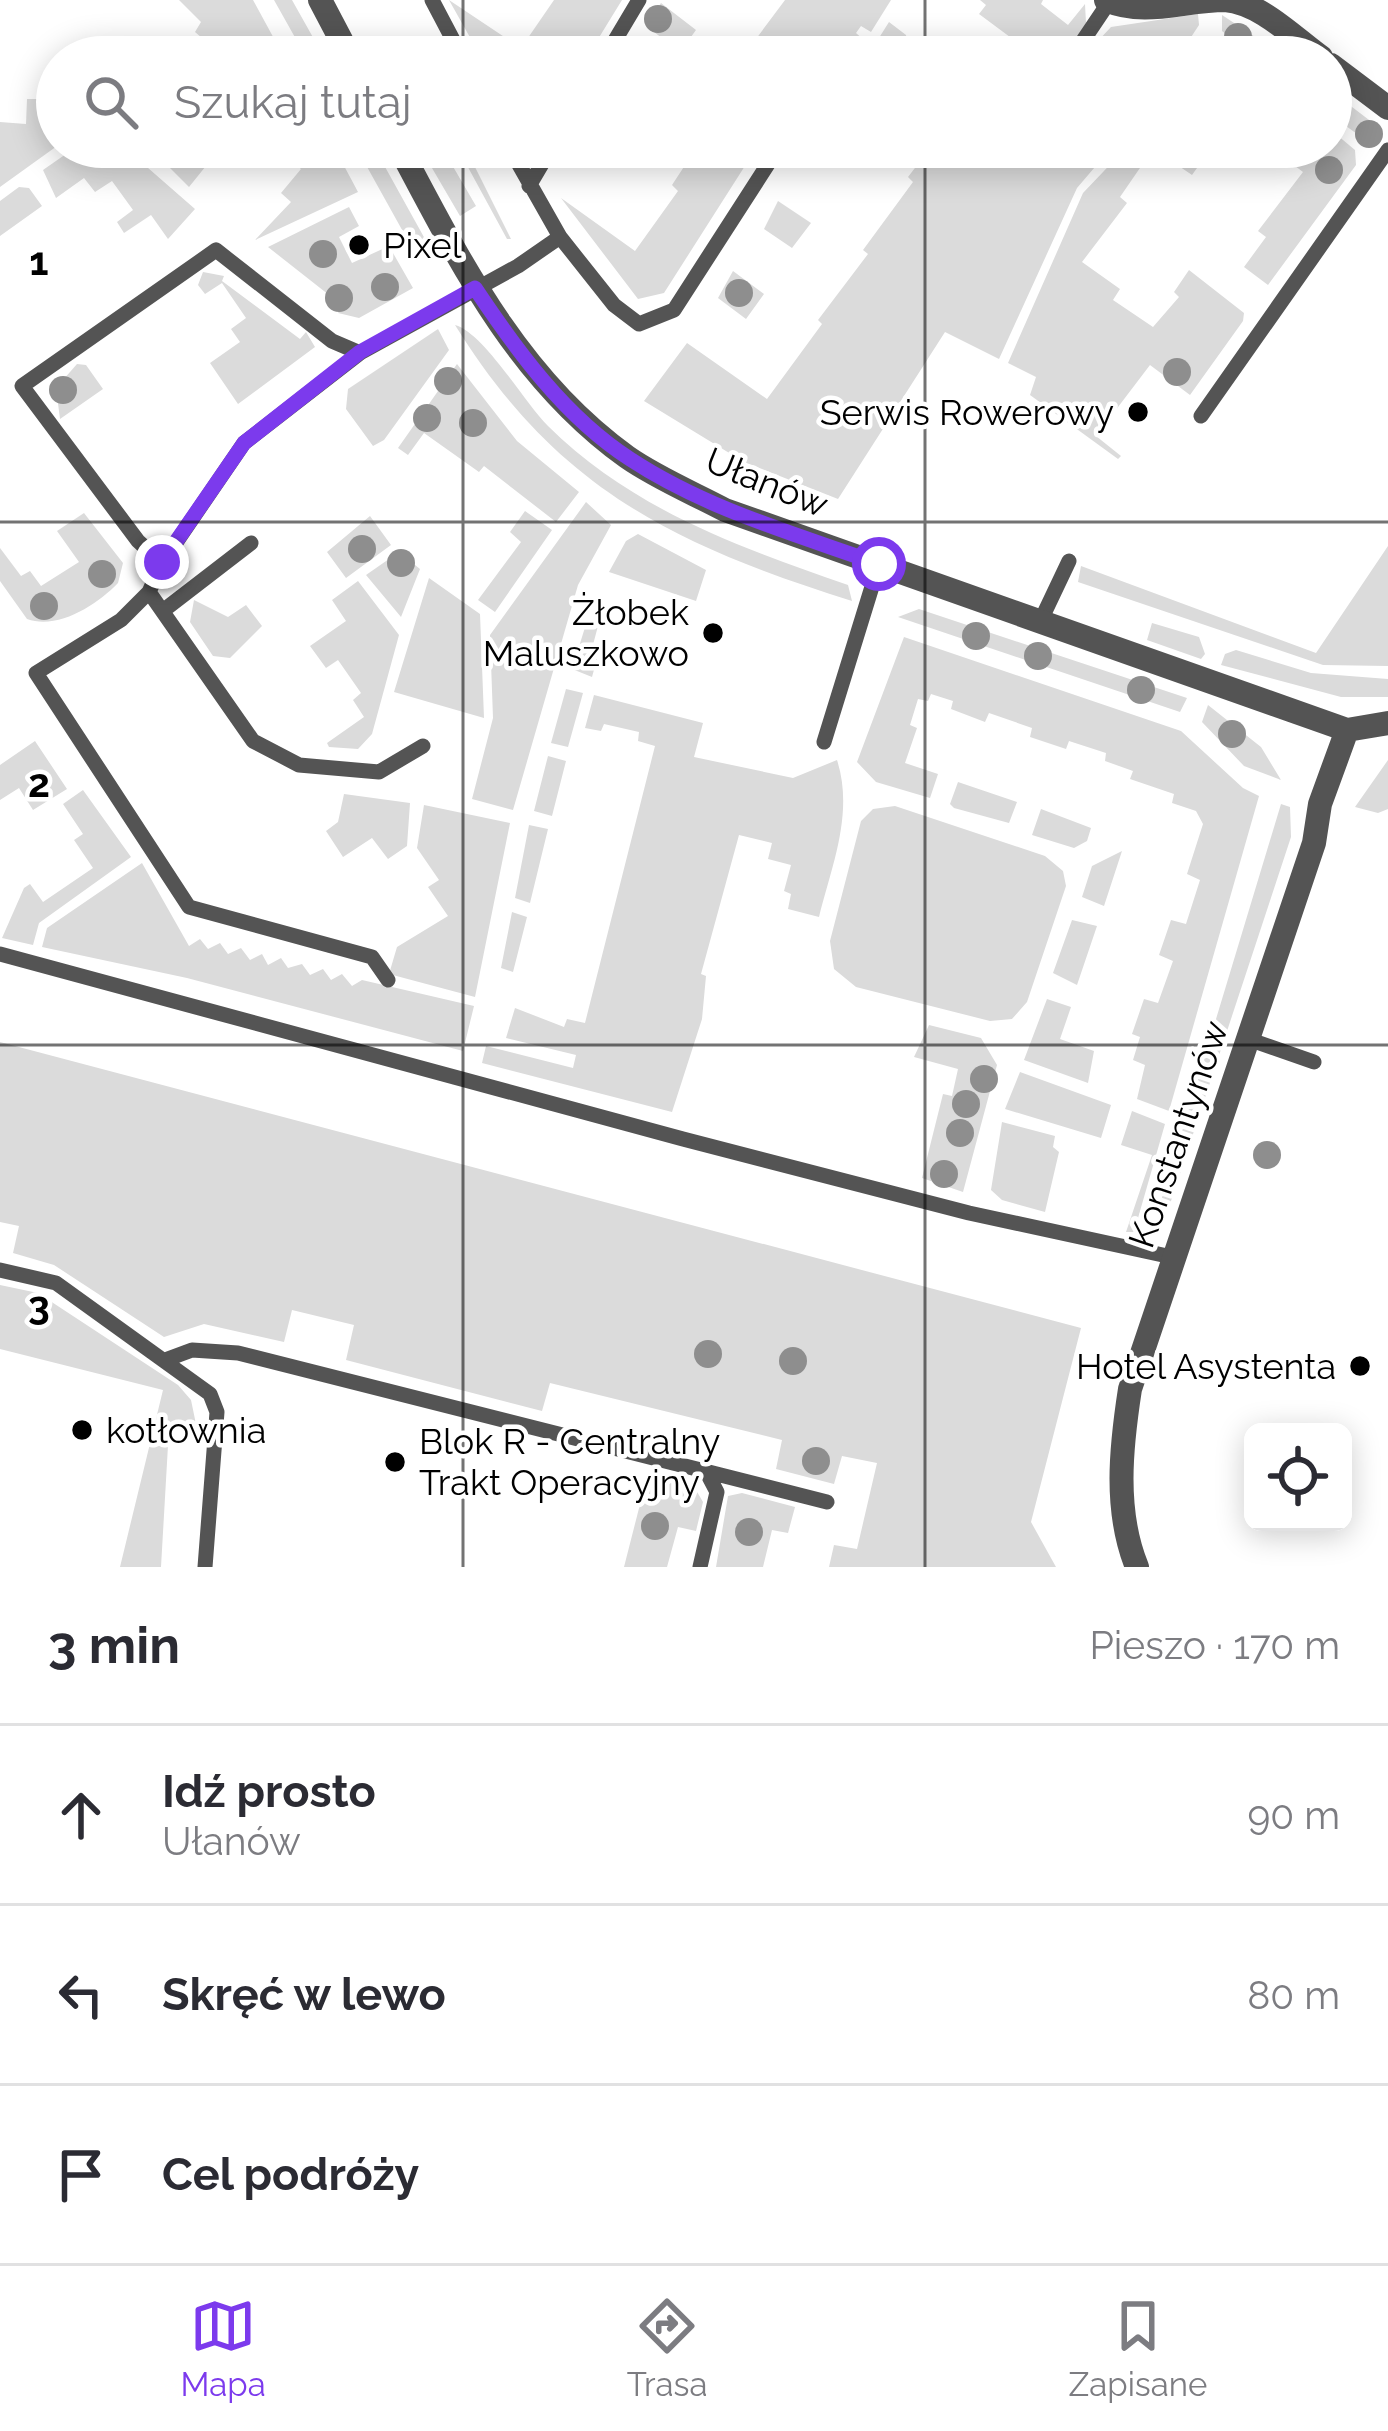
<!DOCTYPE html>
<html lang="pl">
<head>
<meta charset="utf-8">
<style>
  :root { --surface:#fff; --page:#f7f7f7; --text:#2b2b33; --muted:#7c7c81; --line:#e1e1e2; --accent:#7c3aed }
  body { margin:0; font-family:Raleway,sans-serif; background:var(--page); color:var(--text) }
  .controls { position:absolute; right:36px; bottom:36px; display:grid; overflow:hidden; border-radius:18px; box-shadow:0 6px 30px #0003 }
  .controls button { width:108px; height:108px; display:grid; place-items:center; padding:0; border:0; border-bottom:3px solid var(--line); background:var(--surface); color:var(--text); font:60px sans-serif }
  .stop { position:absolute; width:36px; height:36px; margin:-27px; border:9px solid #7c3aed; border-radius:50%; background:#fff }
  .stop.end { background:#7c3aed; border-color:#fff; box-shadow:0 3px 12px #0008 }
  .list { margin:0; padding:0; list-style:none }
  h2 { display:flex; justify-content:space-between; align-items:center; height:156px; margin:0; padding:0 48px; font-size:51px }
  h2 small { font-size:39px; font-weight:400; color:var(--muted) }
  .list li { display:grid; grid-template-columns:78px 1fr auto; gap:36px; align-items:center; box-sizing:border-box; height:180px; padding:0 48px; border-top:3px solid var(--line) }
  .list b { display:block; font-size:45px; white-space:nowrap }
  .list p { margin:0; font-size:39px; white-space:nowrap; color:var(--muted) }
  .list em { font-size:39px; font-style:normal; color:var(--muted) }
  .icon { flex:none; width:66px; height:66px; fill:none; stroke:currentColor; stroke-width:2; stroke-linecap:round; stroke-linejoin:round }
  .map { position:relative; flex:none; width:1388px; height:1567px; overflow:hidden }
  .search { position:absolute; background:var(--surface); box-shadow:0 6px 30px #0003; left:36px; right:36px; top:36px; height:132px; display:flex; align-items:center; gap:30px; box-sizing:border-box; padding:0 42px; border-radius:66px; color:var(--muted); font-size:45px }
  .sheet { height:696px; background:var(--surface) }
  nav { display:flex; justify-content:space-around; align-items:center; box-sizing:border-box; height:168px; border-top:3px solid var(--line); background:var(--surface); font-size:33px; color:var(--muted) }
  nav a { display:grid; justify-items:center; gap:6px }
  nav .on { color:var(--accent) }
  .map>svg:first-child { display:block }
  .green { fill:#dbdbdb }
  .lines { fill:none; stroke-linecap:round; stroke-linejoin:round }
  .lane { stroke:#545454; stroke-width:15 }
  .street { stroke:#545454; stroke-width:24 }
  .tree { fill:#8e8e8e }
  .route { stroke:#7c3aed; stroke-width:15 }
  .grid { fill:none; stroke:#000; stroke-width:3; stroke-opacity:0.55 }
  .poi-dot { fill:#000; stroke:#fff; stroke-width:4.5 }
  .labels { text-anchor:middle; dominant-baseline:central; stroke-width:9; stroke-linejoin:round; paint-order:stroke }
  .poi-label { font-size:36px; fill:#000; stroke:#fff; text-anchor:start }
  .street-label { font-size:36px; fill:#000; stroke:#fff }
  .grid-label { font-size:39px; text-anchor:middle; font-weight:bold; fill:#000; stroke:#fff; stroke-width:9; stroke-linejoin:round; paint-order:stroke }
</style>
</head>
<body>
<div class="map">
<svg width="1388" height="1567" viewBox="0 0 1388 1567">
  <rect width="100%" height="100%" fill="#fff"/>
  <path class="green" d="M179,0H253L284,57H224L195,32L201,22Z
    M274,0H292L324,57H306Z
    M449,0L521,48L554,0H622L587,57H481Z
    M785,0H891L871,32L861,26L856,33L865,41L854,57H753L747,51Z
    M980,0H1043L1041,4L1068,25L1085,4L1086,23L1065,57H1001L1014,40L979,14L986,5Z
    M661,3L696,30L680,52L645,25Z
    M1198,14L1199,25L1178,57H1083L1111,27Z
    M1222,15L1285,57H1256L1222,31Z
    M889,22L906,35L908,45L899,57H867Z
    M1331,91L1377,126L1374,137L1357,134L1331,115Z
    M27,99H57V146L0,187V122L26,124Z
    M1331,130L1355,150L1356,165L1268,285L1244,267L1266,237L1258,231L1303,172L1270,147H1331Z
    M76,147H124L195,209L168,239L151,215L124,233L117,222L133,210L112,181L95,192L84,178L56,198L43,170Z
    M149,147H204L214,156L189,187Z
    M294,147H334L358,192L255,240L291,202L281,193L301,169L289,159Z
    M356,147H374L425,239L411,246Z
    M457,147H465L511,239H507Z
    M697,147H757L664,293L638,299L561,198L635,251L678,191L672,185Z
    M931,147H1112L1077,188L999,359L945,332L838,499L744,462L644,401L687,343L767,399L822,324L818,320L868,254L863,250L913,182L908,177Z
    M1151,147H1212L1192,175Z
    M1123,151L1142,165L1120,197L1127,203L1082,262L1120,289L1113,300L1153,327L1179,297L1174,292L1189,270L1244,313L1243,321L1190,395L1150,365L1096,436L1121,456L1118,459L1030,395L1036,377L1008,363L1083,193Z
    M448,158L476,206L460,216L432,168Z
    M19,187L29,188L42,206L0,236V201Z
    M778,201L811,223L792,248L764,229Z
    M349,207L359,226L339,237L352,263L389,246L413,288L359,318L338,313L343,306L268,247Z
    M733,271L764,294L746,319L718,298Z
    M203,272L224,276L222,281L300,339L306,332L315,347L238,404L210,363L240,342L231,329L246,318L222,283L205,294L198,285Z
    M455,325C484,333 524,402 548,426C632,509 738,547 848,585L852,601C674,545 556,488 455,325Z
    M438,329L449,350L384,440L373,446L346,409L348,389Z
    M77,364L86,365L103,389L60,419L56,388Z
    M457,364L517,441L579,492L556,522L484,466L479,472L424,433L408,455L398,448Z
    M586,502L611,525L578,585L513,810L472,799L493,718L490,635Z
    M525,511L552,530L495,612L478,600L521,542L510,532Z
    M84,513L123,563L118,583C97,605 58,630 27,619L0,581V548L21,576L30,571L41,586L79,562L57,531Z
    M370,516L391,545L346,578L327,552Z
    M638,534L706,570L696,601L609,572L626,541Z
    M1388,546V666L1323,665L1078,582L1081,566L1316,653Z
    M399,552L420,569L401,617L366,575Z
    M429,578L480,614L484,718L394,692Z
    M358,581L399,635L372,734L358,749L329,747L327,743L364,717L353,700L361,693L338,660L326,668L310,646L346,621L332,600Z
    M194,600L228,617L246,605L262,626L230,658L213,656L190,622Z
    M919,609L1187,698L1180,712L898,617Z
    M587,621L598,626L590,656L597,659L592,677L572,669Z
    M1152,623L1199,637L1205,654L1201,659L1147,640Z
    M904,637L1181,731L1243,788L1259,796L1169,1111L1137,1099L1145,1065L1133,1060L1140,1037L1132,1034L1144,999L1158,1003L1173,961L1159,955L1171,920L1186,924L1200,880L1187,874L1203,824L1196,811L1172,803L1174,794L1130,779L1133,771L1105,761L1106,753L1069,741L1066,749L1030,737L1032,728L989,713L985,722L951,709L953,701L931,694L928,701L918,699L910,725L917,728L905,763L938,774L930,798L876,782L857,762Z
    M1236,650L1311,673L1388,679V697H1341L1221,665L1225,654Z
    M566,689L583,693L568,747L551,743Z
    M594,695L703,723L694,757L793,778L837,760C854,813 832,865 819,917L788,909L791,894L784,891L791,865L768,859L772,843L739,835L701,974L706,976L702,1019L672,1112L482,1063L486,1046L573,1068L576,1055L506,1038L515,1008L564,1027L567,1019L585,1023L655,746L638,741L639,732L604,724L601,731L585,728Z
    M1208,705L1261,747L1281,780L1244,766L1202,722Z
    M35,741L67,789L33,810L19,788L0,800V765Z
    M548,756L566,761L552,816L534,811Z
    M1388,760V809L1378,813L1355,807Z
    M958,782L1017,802L1009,823L954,808L950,804Z
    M83,790L131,857L39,923L33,945L2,938L24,888L30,884L43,902L93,868L74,840L83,834L63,804Z
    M344,794L410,803L407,846L388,859L372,838L343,857L326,831L338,822Z
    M1281,804L1290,807L1291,837L1170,1204L1161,1201Z
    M424,805L510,823L475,997L389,974L397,947L448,916L428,887L439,880L417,848Z
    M895,806L1045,856L1063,871L1066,886L1027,1002L1012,1019L990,1021L856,987L834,969L830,941L861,821L873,809Z
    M1041,809L1091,828L1087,841L1074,848L1032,835Z
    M529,825L548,829L530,903L515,898Z
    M1122,851L1104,906L1082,897L1092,866Z
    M142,863L189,946L200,939L208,949L220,943L228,954L241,948L250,960L262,954L268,965L281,958L288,968L302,964L310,975L323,969L331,980L342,974L352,986L362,980L474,1006L463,1051L187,978L42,947L47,928Z
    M512,912L527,917L513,972L501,968Z
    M1072,920L1097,926L1077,985L1053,973Z
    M1047,999L1071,1007L1060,1039L1094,1051L1088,1083L1024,1060Z
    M929,1025L981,1038L997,1065L963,1192L922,1178L943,1094L952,1096L958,1069L914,1057Z
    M0,1042L1081,1328L1031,1522L1056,1567H829L834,1545L857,1549L877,1463L842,1456L834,1484L776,1469L782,1440L550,1383L542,1411L346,1360L354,1325L292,1310L284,1342L204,1324L164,1337L54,1265L13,1253L19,1226L0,1222Z
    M1020,1072L1111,1105L1101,1138L1005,1109Z
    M1132,1111L1165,1124L1134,1232H1126L1152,1155L1121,1145Z
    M1002,1122L1055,1136L1053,1147L1059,1152L1045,1212L1002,1200L991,1190Z
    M0,1285L38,1293L178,1385L191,1400L197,1429L169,1428L161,1567H120L163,1390L0,1349Z
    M648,1473L693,1485L703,1502L696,1531L678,1527L667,1567H624Z
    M742,1493L795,1507L788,1533L772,1530L763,1567H716L728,1496Z"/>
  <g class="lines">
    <path class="lane" d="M432,0L462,57
      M605,57L639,0
      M1072,57L1109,2
      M529,186L552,147
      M560,237L614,305L639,324L674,310L779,147
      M1201,416L1388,150
      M162,563L138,541L22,386L216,250L332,341L360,353
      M149,592L253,741L299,765L379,772L423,746
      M164,610L251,543
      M1041,620L1069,561
      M824,742L879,564
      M0,954L683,1139L969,1213L1172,1257
      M388,980L372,957L189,907L36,673L121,620L149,592L162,563L244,443L360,353L518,266L560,237L509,147
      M1248,1039L1314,1062
      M0,1270L56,1283L210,1394L217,1412L205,1567
      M165,1360L192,1350L238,1353L827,1502
      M700,1567L717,1492L707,1473"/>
    <path class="street" d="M320,0L350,57
      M1106,0C1145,17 1184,0 1225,0C1261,3 1293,37 1321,57
      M1331,65L1388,108
      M399,147C460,262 518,379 627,457C657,478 693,493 725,510L1347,730L1388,723
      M1137,1567C1114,1511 1121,1447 1130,1389L1314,843L1320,804L1347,730"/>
  </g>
  <g class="tree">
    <circle cx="658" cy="19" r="14"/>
    <circle cx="1238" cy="37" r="14"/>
    <circle cx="1369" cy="134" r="14"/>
    <circle cx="1329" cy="170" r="14"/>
    <circle cx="323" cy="254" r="14"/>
    <circle cx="385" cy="287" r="14"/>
    <circle cx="739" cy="293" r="14"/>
    <circle cx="339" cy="298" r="14"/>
    <circle cx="1177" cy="372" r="14"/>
    <circle cx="448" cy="381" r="14"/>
    <circle cx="63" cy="390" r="14"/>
    <circle cx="427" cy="418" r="14"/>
    <circle cx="473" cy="423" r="14"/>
    <circle cx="362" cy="549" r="14"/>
    <circle cx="401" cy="563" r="14"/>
    <circle cx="102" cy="574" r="14"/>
    <circle cx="44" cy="606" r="14"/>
    <circle cx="976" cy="636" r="14"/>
    <circle cx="1038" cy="656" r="14"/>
    <circle cx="1141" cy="690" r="14"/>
    <circle cx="1232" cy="734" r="14"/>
    <circle cx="984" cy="1079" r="14"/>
    <circle cx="966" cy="1104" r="14"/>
    <circle cx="960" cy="1133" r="14"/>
    <circle cx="1267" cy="1155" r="14"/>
    <circle cx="944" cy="1174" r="14"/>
    <circle cx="708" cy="1354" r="14"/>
    <circle cx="793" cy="1361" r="14"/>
    <circle cx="816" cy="1461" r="14"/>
    <circle cx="655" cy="1526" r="14"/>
    <circle cx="749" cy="1532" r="14"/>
  </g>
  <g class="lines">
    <path class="route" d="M162,562L244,443L360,352L475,288C517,351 565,417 630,459C706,509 795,534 879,564"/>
  </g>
  <path class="grid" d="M463,0V57M925,0V57M463,147V1567M925,147V1567M0,522H1388M0,1045H1388"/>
  <g class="poi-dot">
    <circle cx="359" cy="245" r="12"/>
    <circle cx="1138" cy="412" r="12"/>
    <circle cx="713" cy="633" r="12"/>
    <circle cx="1360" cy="1366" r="12"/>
    <circle cx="82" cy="1430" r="12"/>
    <circle cx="395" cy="1462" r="12"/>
  </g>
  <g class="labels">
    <g class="poi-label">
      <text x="383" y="245">Pixel</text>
      <text x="1114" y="412" text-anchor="end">Serwis Rowerowy</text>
      <text x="689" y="612" text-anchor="end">Żłobek<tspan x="689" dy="41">Maluszkowo</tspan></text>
      <text x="1336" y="1366" text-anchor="end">Hotel Asystenta</text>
      <text x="106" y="1430">kotłownia</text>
      <text x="419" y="1441">Blok R - Centralny<tspan x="419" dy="41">Trakt Operacyjny</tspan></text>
    </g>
    <g class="street-label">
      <text transform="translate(767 482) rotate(22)">Ułanów</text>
      <text transform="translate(1178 1134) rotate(-71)">Konstantynów</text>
    </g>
  </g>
  <g class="grid-label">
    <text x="39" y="275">1</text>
    <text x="39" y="797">2</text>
    <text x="39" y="1319">3</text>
  </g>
</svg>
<div class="controls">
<button><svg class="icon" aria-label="locate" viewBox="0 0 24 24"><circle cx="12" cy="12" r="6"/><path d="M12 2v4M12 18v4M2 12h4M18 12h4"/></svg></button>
</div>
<div class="stop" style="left:879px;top:564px"></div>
<div class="stop end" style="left:162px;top:562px"></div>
<div class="search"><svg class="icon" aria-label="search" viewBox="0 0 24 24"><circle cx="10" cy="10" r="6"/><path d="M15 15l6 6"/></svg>Szukaj tutaj</div>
</div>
<section class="sheet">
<h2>3 min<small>Pieszo · 170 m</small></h2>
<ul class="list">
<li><svg class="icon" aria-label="ahead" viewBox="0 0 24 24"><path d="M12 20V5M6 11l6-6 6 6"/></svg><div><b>Idź prosto</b><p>Ułanów</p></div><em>90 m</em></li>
<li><svg class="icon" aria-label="left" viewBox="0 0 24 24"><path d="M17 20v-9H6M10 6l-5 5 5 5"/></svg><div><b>Skręć w lewo</b></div><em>80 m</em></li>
<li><svg class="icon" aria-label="arrive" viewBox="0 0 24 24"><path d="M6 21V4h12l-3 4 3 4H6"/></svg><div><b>Cel podróży</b></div></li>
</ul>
</section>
<nav>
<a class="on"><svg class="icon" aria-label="map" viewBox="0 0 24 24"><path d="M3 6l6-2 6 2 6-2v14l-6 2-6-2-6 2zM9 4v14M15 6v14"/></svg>Mapa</a>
<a><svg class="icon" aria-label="directions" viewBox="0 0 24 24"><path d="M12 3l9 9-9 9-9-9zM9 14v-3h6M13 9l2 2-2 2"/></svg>Trasa</a>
<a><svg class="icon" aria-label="saved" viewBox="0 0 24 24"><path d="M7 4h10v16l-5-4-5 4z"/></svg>Zapisane</a>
</nav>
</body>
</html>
